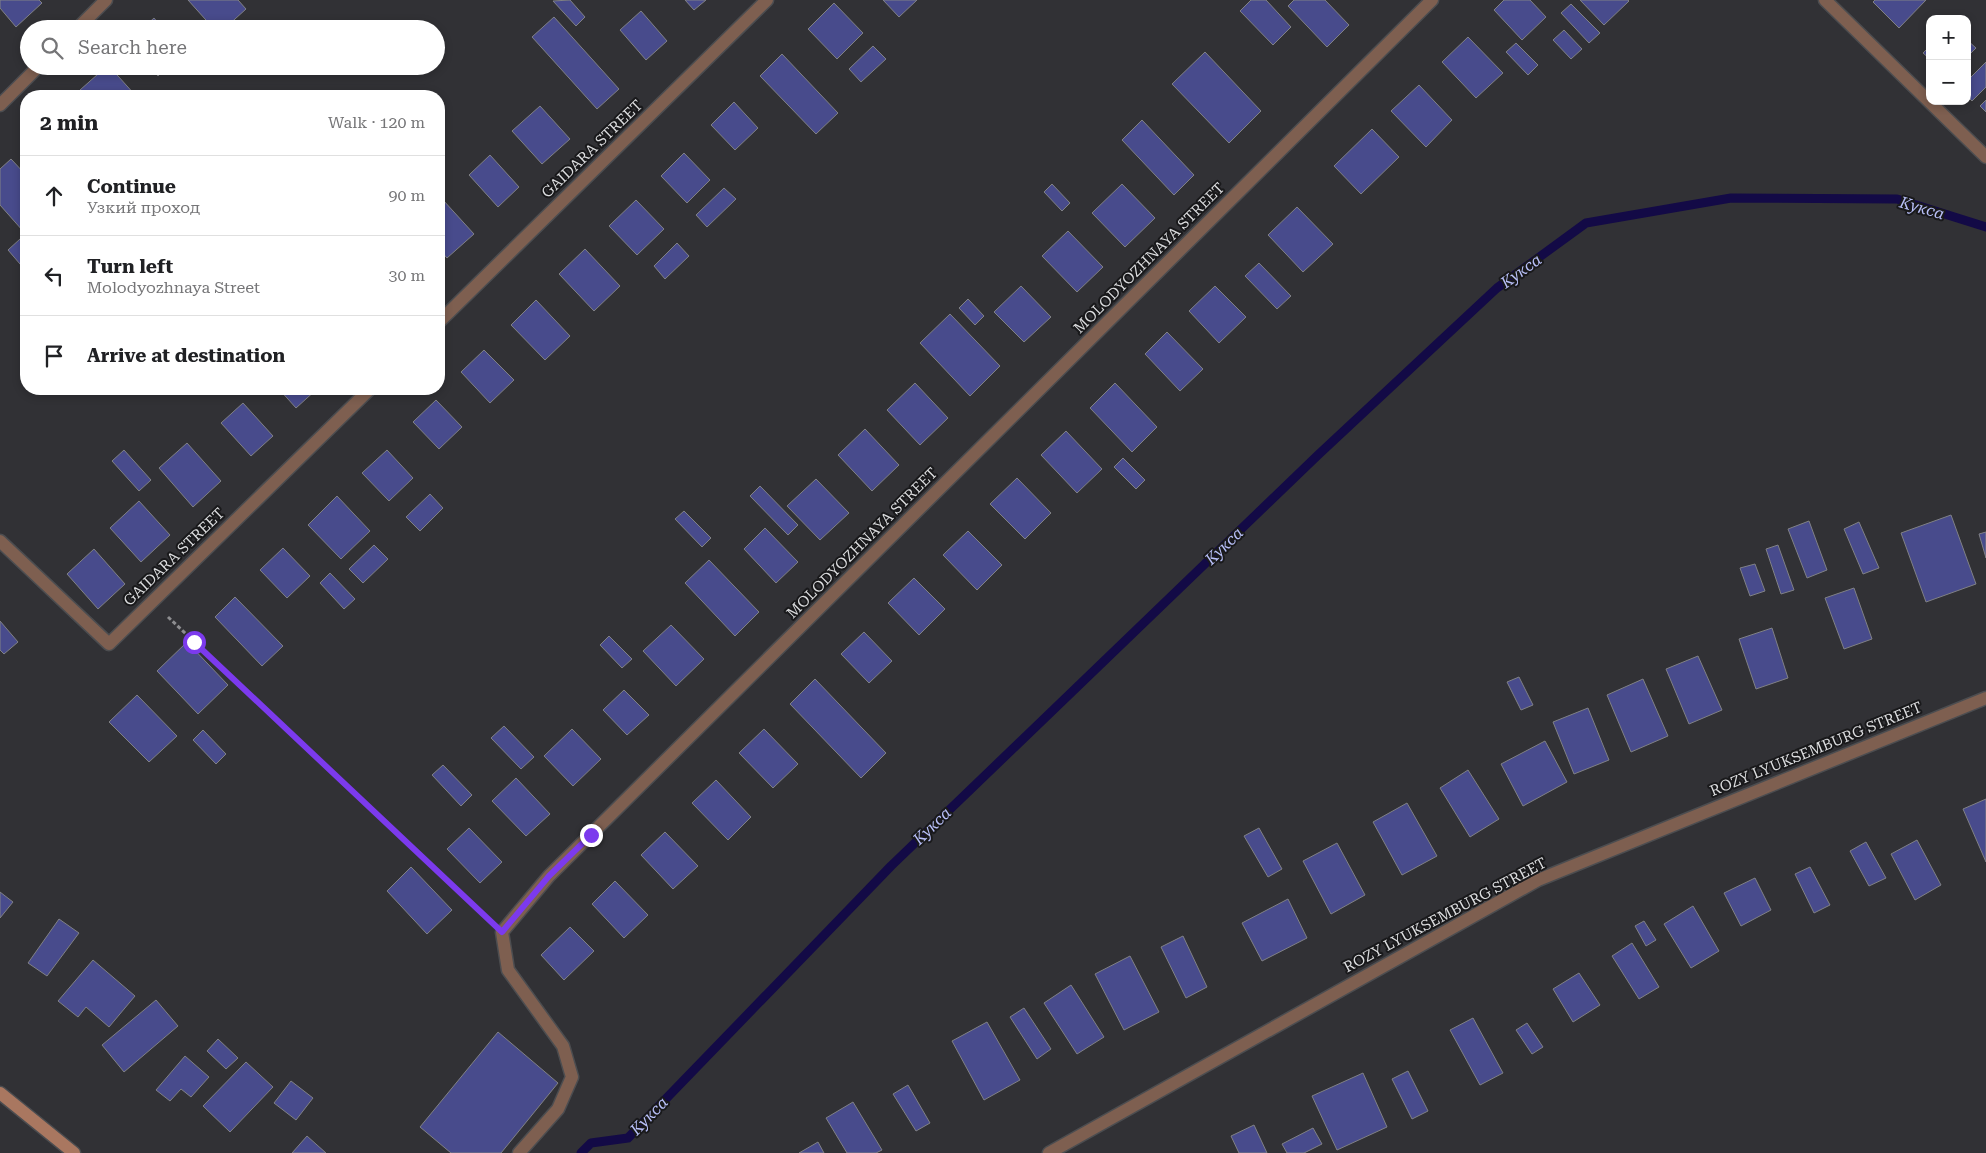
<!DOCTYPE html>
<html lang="en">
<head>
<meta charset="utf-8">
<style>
  :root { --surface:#fff; --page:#f6f6f6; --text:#202124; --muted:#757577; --line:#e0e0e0 }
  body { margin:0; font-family:"Roboto Serif",serif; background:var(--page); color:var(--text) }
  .controls { position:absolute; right:15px; top:15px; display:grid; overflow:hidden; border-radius:10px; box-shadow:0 2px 8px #0003 }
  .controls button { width:45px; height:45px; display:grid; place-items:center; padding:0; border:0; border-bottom:1px solid var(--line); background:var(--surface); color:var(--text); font:25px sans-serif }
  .stop { position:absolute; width:15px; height:15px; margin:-11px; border:4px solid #7c3aed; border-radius:50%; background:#fff }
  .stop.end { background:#7c3aed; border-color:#fff; box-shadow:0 1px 5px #0008 }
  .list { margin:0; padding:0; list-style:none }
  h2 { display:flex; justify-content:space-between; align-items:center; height:65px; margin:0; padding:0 20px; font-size:21px }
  h2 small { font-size:16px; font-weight:400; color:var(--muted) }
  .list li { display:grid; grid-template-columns:32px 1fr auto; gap:15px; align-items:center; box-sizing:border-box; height:80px; padding:0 20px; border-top:1px solid var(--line) }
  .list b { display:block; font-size:19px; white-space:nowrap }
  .list p { margin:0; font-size:16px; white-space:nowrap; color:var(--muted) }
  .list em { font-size:16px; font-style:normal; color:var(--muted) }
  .icon { flex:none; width:28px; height:28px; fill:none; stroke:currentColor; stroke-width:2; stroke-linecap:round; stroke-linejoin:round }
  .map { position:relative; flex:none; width:1986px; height:1153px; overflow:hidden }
  .search { position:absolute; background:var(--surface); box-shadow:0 2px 8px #0003; left:20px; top:20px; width:425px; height:55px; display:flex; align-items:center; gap:12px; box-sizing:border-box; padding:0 18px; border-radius:28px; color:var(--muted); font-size:19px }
  .panel { position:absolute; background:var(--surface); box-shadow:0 2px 8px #0003; left:20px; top:90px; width:425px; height:305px; border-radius:20px }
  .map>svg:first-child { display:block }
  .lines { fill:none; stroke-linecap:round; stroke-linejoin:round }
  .stream { stroke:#130a46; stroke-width:9 }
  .building { fill:#484b8c; stroke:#808185 }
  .street-casing { stroke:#4c4d50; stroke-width:15 }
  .secondary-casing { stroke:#4c4d50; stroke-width:15 }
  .path { stroke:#8d8d90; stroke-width:3; stroke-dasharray:4 2.5; stroke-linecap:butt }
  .street { stroke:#7e5f50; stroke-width:12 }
  .secondary { stroke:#a97760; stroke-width:12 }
  .route { stroke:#7c3aed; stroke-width:6 }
  .labels { text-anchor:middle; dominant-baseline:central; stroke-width:4; stroke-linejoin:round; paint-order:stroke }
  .street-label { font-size:15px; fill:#dcdddf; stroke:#19191b }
  .water-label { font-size:16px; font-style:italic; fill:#b9c0f9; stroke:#19191b }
</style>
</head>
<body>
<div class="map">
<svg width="1986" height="1153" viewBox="0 0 1986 1153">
  <rect width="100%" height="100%" fill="#313135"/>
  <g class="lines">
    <path class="stream" d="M581,1153L591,1143L628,1138L891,866L1318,455L1497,288L1586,223L1731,198L1897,199L1986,227"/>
  </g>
  <path class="building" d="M0,0H39L42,3L16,27L0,8Z
    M188,0H238L246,9L224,29H214Z
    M570,0L585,17L576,26L553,1Z
    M685,0H706L694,10Z
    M883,0H917L899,17Z
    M1251,0H1266L1291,27L1273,45L1240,11Z
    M1294,0H1325L1349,25L1327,47L1288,6Z
    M1504,0H1530L1546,17L1522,40L1494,10Z
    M1580,0H1628L1629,1L1604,25Z
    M1875,0H1926L1899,28L1873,2Z
    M834,3L863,33L837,59L808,29Z
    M1571,4L1600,33L1589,43L1561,13Z
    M641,11L667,41L646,60L620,30Z
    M554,17L619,89L597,109L532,37Z
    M154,18L163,29H142Z
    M269,22L275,29H261Z
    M1564,30L1582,49L1571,59L1553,40Z
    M1468,37L1503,73L1476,98L1442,62Z
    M1967,40L1976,48L1967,57Z
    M1516,43L1538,65L1528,75L1506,52Z
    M873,46L886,59L861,82L849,69Z
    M1930,46V59L1923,53Z
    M1205,52L1261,111L1229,143L1172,84Z
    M782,54L838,113L816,134L760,76Z
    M1986,62V87L1972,101L1967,96V81Z
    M107,66H109L136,96H86L80,90Z
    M149,66H168L158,76Z
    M1419,85L1452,120L1426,147L1391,111Z
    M1986,100V112L1980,106Z
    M734,102L758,128L735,150L711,125Z
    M540,106L570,139L542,164L512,131Z
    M1142,120L1194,175L1174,195L1122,140Z
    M1372,129L1399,157L1361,194L1334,166Z
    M684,153L710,180L687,203L661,176Z
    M490,155L519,187L498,207L469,175Z
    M11,159L26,175V228L23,231L0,205V169Z
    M1052,184L1070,203L1062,211L1044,192Z
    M1122,184L1155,218L1125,247L1092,213Z
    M724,188L736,199L707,227L696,215Z
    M443,200L474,234L447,258L439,249V204Z
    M636,200L664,229L637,255L609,226Z
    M1297,207L1333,244L1303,272L1268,235Z
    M1068,231L1103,267L1077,292L1042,256Z
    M20,239L26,246V271L8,250Z
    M677,243L689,256L665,279L654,266Z
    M585,249L620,286L594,311L559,274Z
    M1259,263L1291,296L1277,309L1245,276Z
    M1021,286L1051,317L1024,342L994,312Z
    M1215,286L1246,317L1219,343L1189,311Z
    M968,299L984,316L975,325L959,308Z
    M536,300L570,336L545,360L511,325Z
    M950,314L1000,366L970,396L920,343Z
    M1167,332L1203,369L1180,391L1145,354Z
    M484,350L514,380L490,403L461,372Z
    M915,383L948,418L920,445L887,410Z
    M1115,383L1157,427L1132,452L1090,408Z
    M279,389H317L296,408Z
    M436,400L462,427L439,449L413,422Z
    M243,403L273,436L251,456L221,423Z
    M865,429L899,465L872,491L838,455Z
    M1066,431L1102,469L1077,493L1041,455Z
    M187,443L221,481L193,507L159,468Z
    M124,450L151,480L139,491L112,461Z
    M387,450L413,478L389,501L362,473Z
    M1123,458L1145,480L1136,489L1114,467Z
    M1017,478L1051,513L1025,539L990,504Z
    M816,479L849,513L820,540L787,506Z
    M760,486L798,525L788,535L750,496Z
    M430,494L443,508L420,531L406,517Z
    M337,496L370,531L341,559L308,525Z
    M139,501L170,535L141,562L110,528Z
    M684,511L711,538L702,547L675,519Z
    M1951,515L1976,584L1926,602L1901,533Z
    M1809,521L1827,570L1807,578L1788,529Z
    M1859,522L1879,568L1863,574L1844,529Z
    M765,528L798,562L776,583L744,549Z
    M968,531L1002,565L977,590L943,555Z
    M1986,532V558L1979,534Z
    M374,545L388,559L363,583L349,569Z
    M1778,545L1794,590L1781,594L1766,549Z
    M283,548L310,576L287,598L260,570Z
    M94,549L125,584L98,609L67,574Z
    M709,560L759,612L735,636L685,583Z
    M1755,564L1765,591L1750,596L1740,568Z
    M330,573L355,599L344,609L320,583Z
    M914,578L945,609L919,635L888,603Z
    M1854,588L1872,639L1844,649L1825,598Z
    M235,597L283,646L262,666L215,617Z
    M0,621L18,642L4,654L0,650Z
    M671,625L704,659L676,686L643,651Z
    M1772,628L1788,678L1756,689L1739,639Z
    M864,632L892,661L869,683L841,654Z
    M609,636L632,659L622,668L600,645Z
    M187,642L228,685L198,714L157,671Z
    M1698,656L1722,710L1689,724L1666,669Z
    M1519,677L1533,705L1521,710L1507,682Z
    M815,679L886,753L861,778L790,704Z
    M1643,679L1668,736L1631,752L1607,695Z
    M624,690L649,715L627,735L603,710Z
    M137,695L177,736L149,762L109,722Z
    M1588,708L1609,760L1574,774L1553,722Z
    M504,726L534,757L521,769L491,738Z
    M572,729L601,759L573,786L544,756Z
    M764,729L798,764L773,788L739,753Z
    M203,730L226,754L216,764L193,740Z
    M1545,741L1567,782L1523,806L1501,764Z
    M443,765L472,795L461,806L432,775Z
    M1468,770L1499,819L1470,837L1440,788Z
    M516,778L550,814L526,836L492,801Z
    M716,780L751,817L728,840L692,803Z
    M1986,799V862L1963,809Z
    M1407,803L1437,856L1402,875L1373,822Z
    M469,828L502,862L480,883L447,849Z
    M1259,828L1282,869L1268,877L1244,836Z
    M665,832L698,866L673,889L641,855Z
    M1917,840L1941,885L1915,900L1891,854Z
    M1866,842L1886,878L1869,886L1850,851Z
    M1337,843L1365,895L1331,914L1303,861Z
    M411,867L452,910L427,934L387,891Z
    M1810,867L1830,905L1814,913L1795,874Z
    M1755,878L1771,910L1741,926L1724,893Z
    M615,881L648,915L624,938L592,904Z
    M0,892L13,902L0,918Z
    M1288,899L1307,938L1262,961L1242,923Z
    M1693,906L1719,951L1691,968L1664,924Z
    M59,919L79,933L47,976L28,963Z
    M1644,921L1656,940L1646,946L1635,926Z
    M570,927L594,951L564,980L541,955Z
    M1183,936L1207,987L1186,998L1161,947Z
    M1632,943L1659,987L1639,999L1612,956Z
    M1130,956L1159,1012L1124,1030L1095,974Z
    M93,960L135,996L109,1027L86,1007L78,1017L58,1001Z
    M1579,973L1600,1005L1573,1022L1553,989Z
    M1071,985L1104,1037L1077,1054L1044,1003Z
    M156,1000L178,1026L124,1072L102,1045Z
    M1024,1008L1051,1049L1037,1059L1010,1017Z
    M1473,1018L1503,1073L1480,1085L1450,1030Z
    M987,1022L1020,1080L984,1100L952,1041Z
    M1527,1023L1543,1047L1532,1054L1516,1030Z
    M498,1032L558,1083L501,1153H451L420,1127Z
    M218,1039L238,1058L226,1069L207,1051Z
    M185,1056L209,1077L191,1097L181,1089L170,1101L156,1090Z
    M246,1062L273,1087L230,1132L203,1106Z
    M1408,1071L1428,1111L1412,1119L1392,1079Z
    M1363,1073L1387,1127L1337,1150L1312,1096Z
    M291,1081L313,1098L296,1120L274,1103Z
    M908,1085L930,1123L916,1131L893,1094Z
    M853,1102L882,1150L876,1153H847L826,1118Z
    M1254,1125L1267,1153H1239L1231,1136Z
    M1313,1128L1322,1144L1304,1153H1287L1282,1144Z
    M307,1136L326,1153H292Z
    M818,1142L824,1153H799Z"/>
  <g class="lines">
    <g class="street-casing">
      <path id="street" d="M1825,0L1986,157
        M77,29L106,0
        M0,105L39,66
        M439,322L767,0
        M0,541L109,644L370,389
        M519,1153L558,1109L572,1077L563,1046L508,970L502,932L549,876L1432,0
        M1049,1153L1538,880L1986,698"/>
    </g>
    <g class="secondary-casing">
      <path id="secondary" d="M0,1093L74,1153"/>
    </g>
    <path class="path" d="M168,617L485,916"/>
    <use href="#street" class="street"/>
    <use href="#secondary" class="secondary"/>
  </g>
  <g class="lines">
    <path class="route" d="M194,642L502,932L549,876L591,835"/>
  </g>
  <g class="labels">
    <g class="street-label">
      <text transform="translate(592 149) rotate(-44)">GAIDARA STREET</text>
      <text transform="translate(1149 258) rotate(-45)">MOLODYOZHNAYA STREET</text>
      <text transform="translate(862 543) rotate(-45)">MOLODYOZHNAYA STREET</text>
      <text transform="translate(174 557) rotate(-44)">GAIDARA STREET</text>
      <text transform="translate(1816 749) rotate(-22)">ROZY LYUKSEMBURG STREET</text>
      <text transform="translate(1445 915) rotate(-28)">ROZY LYUKSEMBURG STREET</text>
    </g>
    <g class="water-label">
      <text transform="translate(1922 208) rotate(16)">Кукса</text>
      <text transform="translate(1521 271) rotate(-36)">Кукса</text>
      <text transform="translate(1224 546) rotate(-44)">Кукса</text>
      <text transform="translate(932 826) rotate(-44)">Кукса</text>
      <text transform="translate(649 1116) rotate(-46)">Кукса</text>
    </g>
  </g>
</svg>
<div class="controls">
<button>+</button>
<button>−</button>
</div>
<div class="stop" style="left:194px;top:642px"></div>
<div class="stop end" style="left:591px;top:835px"></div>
<div class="search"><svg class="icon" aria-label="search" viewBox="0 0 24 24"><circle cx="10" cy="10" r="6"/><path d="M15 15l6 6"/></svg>Search here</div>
<section class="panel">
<h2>2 min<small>Walk · 120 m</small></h2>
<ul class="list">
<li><svg class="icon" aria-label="ahead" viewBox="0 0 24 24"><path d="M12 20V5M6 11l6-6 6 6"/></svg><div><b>Continue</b><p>Узкий проход</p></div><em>90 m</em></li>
<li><svg class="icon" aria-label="left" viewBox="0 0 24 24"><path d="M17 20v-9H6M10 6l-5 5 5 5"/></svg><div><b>Turn left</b><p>Molodyozhnaya Street</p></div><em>30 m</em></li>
<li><svg class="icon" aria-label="arrive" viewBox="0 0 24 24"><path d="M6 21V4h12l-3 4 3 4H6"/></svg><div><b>Arrive at destination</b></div></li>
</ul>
</section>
</div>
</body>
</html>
